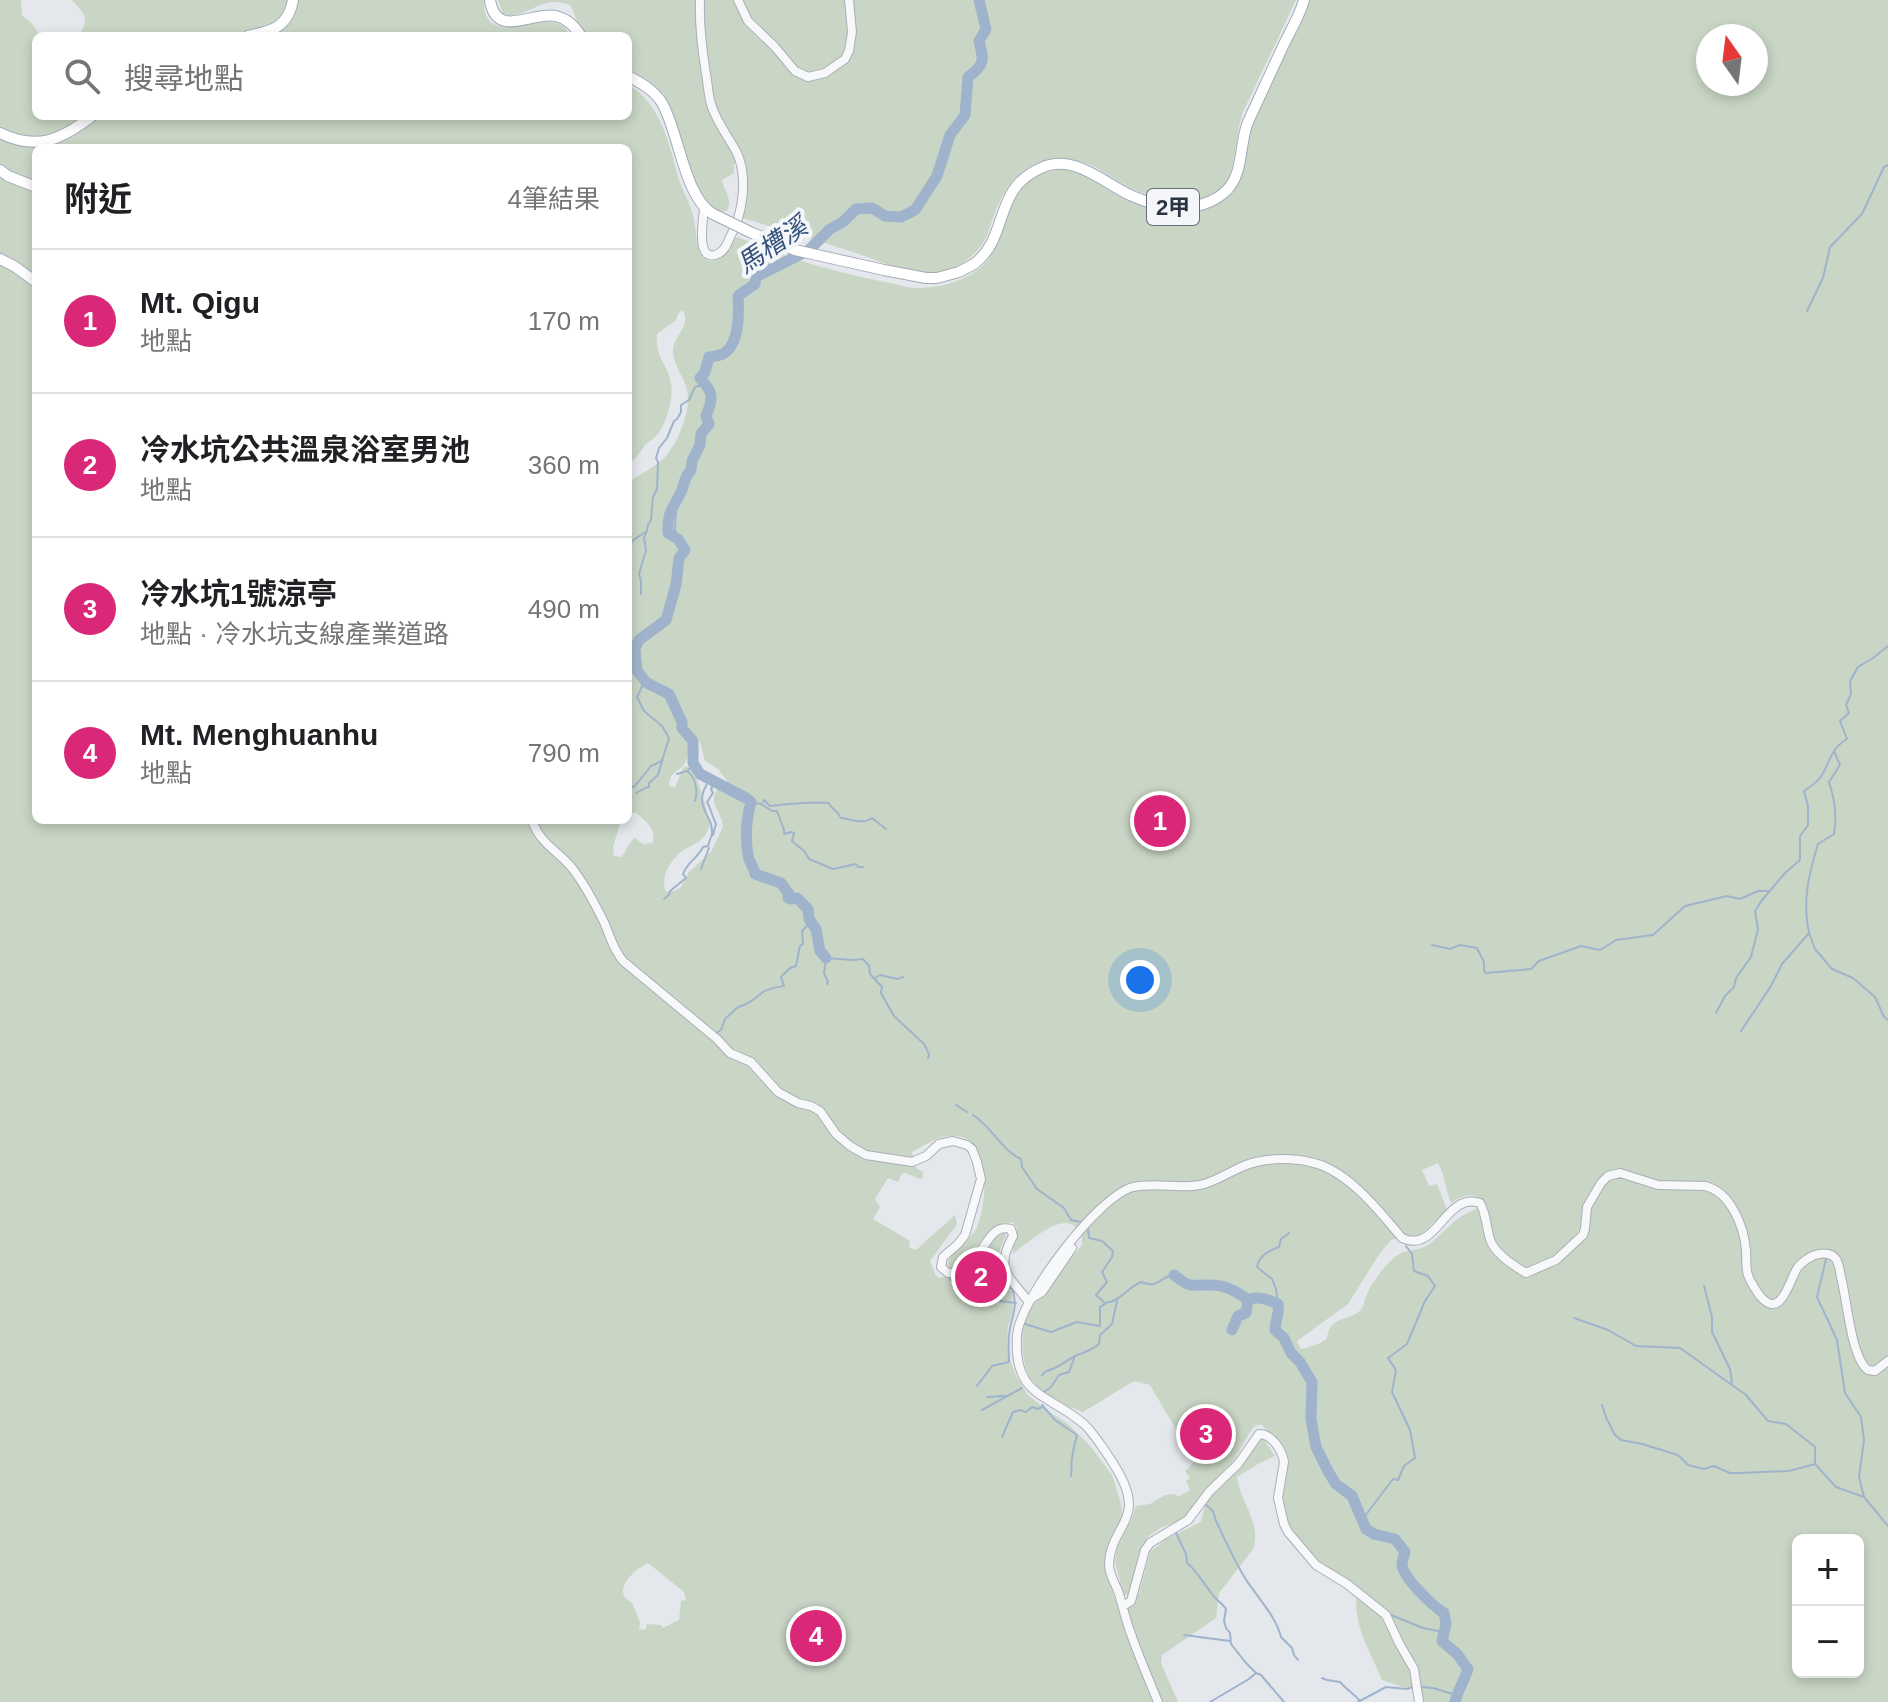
<!DOCTYPE html>
<html lang="zh-TW">
<head>
<meta charset="utf-8">
<style>
  :root { --surface:#fff; --page:#f6f6f6; --text:#202124; --muted:#757577; --line:#e0e0e0; --accent:#db2777 }
  body { margin:0; font-family:Arial,"Noto Sans TC",sans-serif; background:var(--page); color:var(--text) }
  .controls { position:absolute; right:24px; bottom:24px; display:grid; overflow:hidden; border-radius:12px; box-shadow:0 4px 12px #0003 }
  .controls button { width:72px; height:72px; display:grid; place-items:center; padding:0; border:0; border-bottom:2px solid var(--line); background:var(--surface); color:var(--text); font:40px sans-serif }
  .compass { position:absolute; left:1696px; top:24px; width:72px; height:72px; border-radius:50%; background:var(--surface); box-shadow:0 4px 12px #0003; rotate:346deg }
  .you { position:absolute; left:1140px; top:980px; width:28px; height:28px; margin:-20px; border:6px solid #fff; border-radius:50%; background:#1a73e8; box-shadow:0 0 0 12px #1a73e833 }
  .badge { display:grid; place-items:center; width:52px; height:52px; border-radius:50%; background:var(--accent); color:#fff; font-size:26px; font-weight:700 }
  .pin { position:absolute; translate:-50% -50%; border:4px solid #fff; box-shadow:0 2px 8px #0006 }
  .list { margin:0; padding:0; list-style:none }
  h2 { display:flex; justify-content:space-between; align-items:center; height:104px; margin:0; padding:0 32px; font-size:34px }
  h2 small { font-size:26px; font-weight:400; color:var(--muted) }
  .list li { display:grid; grid-template-columns:52px 1fr auto; gap:24px; align-items:center; box-sizing:border-box; height:144px; padding:0 32px; border-top:2px solid var(--line) }
  .list b { display:block; font-size:30px; white-space:nowrap }
  .list p { margin:0; font-size:26px; white-space:nowrap; color:var(--muted) }
  .list em { font-size:26px; font-style:normal; color:var(--muted) }
  .icon { flex:none; width:44px; height:44px; fill:none; stroke:currentColor; stroke-width:2; stroke-linecap:round; stroke-linejoin:round }
  .map { position:relative; flex:none; width:1888px; height:1702px; overflow:hidden }
  .search { position:absolute; background:var(--surface); box-shadow:0 4px 12px #0003; left:32px; top:32px; width:600px; height:88px; display:flex; align-items:center; gap:20px; box-sizing:border-box; padding:0 28px; border-radius:12px; color:var(--muted); font-size:30px }
  .panel { position:absolute; background:var(--surface); box-shadow:0 4px 12px #0003; left:32px; top:144px; width:600px; height:680px; border-radius:12px }
  .map>svg:first-child { display:block }
  .green { fill:#c9d6c5; fill-rule:evenodd }
  .lines { fill:none; stroke-linecap:round; stroke-linejoin:round }
  .stream { stroke:#9fb4cc; stroke-width:2 }
  .river { stroke:#9fb4cc; stroke-width:11 }
  .minor-casing { stroke:#a9aeb7; stroke-width:10 }
  .major-casing { stroke:#a3abb8; stroke-width:12 }
  .minor { stroke:#f7f8fa; stroke-width:8 }
  .major { stroke:#fff; stroke-width:10 }
  .major-bridge-casing { stroke:#a3abb8; stroke-width:12; stroke-linecap:butt }
  .major-bridge { stroke:#fff; stroke-width:10 }
  .labels { text-anchor:middle; dominant-baseline:central; stroke-width:8; stroke-linejoin:round; paint-order:stroke }
  .shield { fill:#f4f6f9; stroke:#676e7b; stroke-width:2 }
  .shield-label { font-size:22px; font-weight:bold; fill:#2b3445 }
  .water-label { font-size:26px; font-style:italic; fill:#34527a; stroke:#f4f6f9 }
</style>
</head>
<body>
<div class="map">
<svg width="1888" height="1702" viewBox="0 0 1888 1702">
  <rect width="100%" height="100%" fill="#e4e7ec"/>
  <path class="green" d="M0,0H21L22,15C29,21 36,26 39,36H36V116H628V85C662,104 669,145 679,180C683,192 690,203 693,215C696,225 696,249 702,256C705,260 708,261 713,261C728,260 727,242 738,237C784,258 835,272 885,282C897,284 910,289 921,288C944,287 973,279 988,260C996,250 998,238 1002,226C1014,190 1031,169 1071,169L1168,210L1229,193L1249,127L1308,0H1888V1702H1423L1420,1689L1402,1687L1382,1680C1370,1650 1350,1622 1358,1588C1326,1568 1280,1537 1280,1494C1280,1484 1284,1473 1286,1463L1269,1433L1262,1425H1256L1252,1429L1230,1466L1201,1496L1190,1513L1180,1521L1160,1528L1149,1536L1141,1549L1133,1584L1127,1595H1124L1115,1563L1116,1552L1119,1539L1131,1521L1136,1506L1150,1504L1165,1495L1175,1494L1178,1497L1190,1490L1186,1481L1190,1478L1185,1471C1196,1463 1197,1454 1198,1441L1211,1435L1215,1431C1203,1420 1191,1426 1177,1431L1150,1385L1134,1381L1083,1412C1065,1406 1043,1395 1031,1379C1020,1362 1020,1331 1028,1313C1032,1306 1038,1300 1043,1293C1056,1277 1068,1261 1082,1245V1233C1079,1231 1074,1225 1071,1224C1055,1218 1026,1244 1013,1254V1245L1017,1229L1013,1222C992,1222 985,1238 972,1252C966,1258 958,1263 951,1268L948,1267C947,1250 969,1243 976,1229C987,1206 993,1140 957,1136C939,1134 927,1144 912,1152L916,1168L923,1172V1177L920,1179L905,1173L901,1174L898,1182L888,1178L875,1199L880,1207L873,1219L910,1241L909,1247L916,1250L955,1215L957,1224L930,1261L936,1276L939,1278C953,1274 969,1267 980,1257C989,1249 990,1240 1002,1233H1005L1006,1236L1000,1249L997,1263L1012,1293L1013,1310L1008,1327L1007,1343L1010,1360L1016,1376L1027,1394L1045,1409L1068,1424L1091,1447L1112,1475L1120,1500L1122,1512L1120,1521L1111,1537L1106,1556L1105,1571L1119,1610L1132,1605L1139,1593L1150,1552L1166,1539L1201,1522L1205,1505L1210,1496L1227,1479L1255,1442L1262,1437L1275,1456L1258,1464L1237,1477C1240,1502 1262,1523 1253,1549L1219,1593L1216,1618L1162,1655L1161,1663L1178,1702H0ZM1708,36H1756V84H1708ZM36,148H628V465C635,459 640,453 645,445C648,442 652,440 655,437C666,427 674,398 671,383C667,362 655,358 657,334L676,320L678,314L682,310C693,324 674,335 673,349C672,364 684,376 687,390C692,409 678,444 664,458C654,467 640,475 628,482V813H636C645,820 658,831 652,843L643,844L635,838C628,842 627,851 621,857L614,856L613,847L621,820H592L588,823H581L578,820H36ZM694,737L700,742L705,761L718,769L727,781L718,788L714,796V804L722,820L723,827L711,852L689,872L681,887L674,891L666,892C660,877 669,862 681,852C692,844 704,843 709,827C711,818 698,782 694,771L686,766L683,768L675,787L669,786C670,770 678,774 685,763C689,757 688,747 689,740ZM1438,1163C1446,1177 1445,1189 1451,1203C1463,1195 1478,1190 1485,1206C1469,1210 1456,1219 1444,1231C1438,1237 1432,1243 1424,1247C1415,1251 1403,1250 1395,1257C1384,1266 1372,1282 1366,1296C1364,1300 1364,1305 1362,1308C1354,1322 1330,1313 1327,1338L1321,1343L1303,1349L1300,1348L1297,1341L1348,1304L1380,1253L1391,1240L1405,1236L1412,1237L1421,1234L1447,1210L1437,1184L1429,1186L1422,1170ZM1798,1540H1858V1672H1798ZM648,1563L684,1592L686,1600L681,1601L679,1620L663,1628L661,1625L647,1624L645,1630L639,1629L640,1622L632,1603C610,1592 634,1569 648,1563Z
    M72,0H484C483,52 540,9 563,26C564,26 570,35 571,36H78C91,20 84,13 72,0Z
    M498,0H1296L1243,112C1235,134 1238,162 1226,182C1206,216 1156,201 1127,186C1115,180 1103,171 1091,165C1077,159 1057,157 1043,161C1011,170 998,201 989,230C981,255 956,272 930,273C906,273 881,262 859,254C821,242 782,230 743,218L737,162L734,164V173L722,180C724,191 733,199 727,211C721,212 720,213 715,210C695,198 671,118 664,94L654,86L628,73V36H584C577,26 576,15 570,5C565,4 561,2 556,2C537,1 522,20 503,14Z"/>
  <g class="lines">
    <path class="stream" d="M1807,311L1823,278L1830,247L1862,214L1884,167L1888,165
      M672,507L676,513L675,530L678,539
      M628,560L632,541L647,531L648,525L651,520L653,497L657,489L658,462L656,458L659,448L667,438L674,421L677,419L681,412V405L689,400L695,387L705,384
      M641,594V581L639,574L646,550L644,538L646,533
      M694,764L687,771C696,777 698,792 695,801
      M677,774L687,771
      M636,793L645,788L649,787V783L658,775L662,761
      M628,800L629,789L635,786L651,766L662,761L669,738L662,726L644,711L637,697L645,680
      M751,802L761,804L772,811H777L784,830V834L791,832L794,833L792,841L804,851L809,859L833,869L856,864L858,867H863
      M763,802L764,800L770,806C789,804 809,801 829,803C831,809 838,810 841,818C852,819 862,825 872,818L886,829
      M713,835L716,824C712,816 711,809 707,802L713,793L711,789L715,781
      M701,869L709,848
      M664,899L669,895L670,891L686,878L683,874C688,861 697,859 703,847L708,846C709,842 711,838 712,834C714,813 690,808 710,779
      M1809,933L1815,949L1832,969L1853,978L1875,997L1884,1017L1888,1020
      M1432,945L1450,949L1460,945L1477,948L1484,962V971L1486,973L1531,969L1539,961L1581,946L1600,950L1616,940L1653,935L1685,906L1727,896L1740,899L1758,891H1770
      M875,978L880,975L897,979L903,977
      M827,984L828,982L824,973L826,958L853,960L863,959L869,966L870,974L882,987L881,993L894,1016L924,1044L929,1054L928,1058
      M1716,1013L1725,996L1734,987L1736,978L1751,957L1758,929L1755,911L1762,900L1785,873L1800,860V836L1808,825V806L1804,791C1810,787 1816,783 1820,778C1831,762 1829,750 1847,739L1840,721L1849,713L1846,705L1851,694L1850,681L1858,667L1873,658L1888,646
      M1741,1031L1771,986L1782,964L1809,933C1802,902 1809,873 1818,844L1834,834C1837,815 1835,801 1829,782L1840,765L1834,751
      M716,1033L721,1030L725,1019L738,1007C749,1004 754,999 763,992C769,988 777,987 784,986L781,977L790,968L796,966L800,946L803,944L802,931L811,922
      M956,1105L967,1112
      M973,1115C992,1127 1002,1151 1021,1159L1022,1167L1037,1189L1064,1208L1071,1220L1081,1222
      M1088,1228L1089,1238L1102,1241L1113,1251L1112,1257L1102,1272L1107,1282L1096,1295L1105,1303C1120,1302 1128,1287 1141,1282C1160,1289 1158,1277 1174,1275
      M1826,1259L1817,1297L1837,1340L1845,1393L1861,1417L1864,1440L1859,1477L1864,1497
      M950,1279C962,1292 979,1295 997,1291L1000,1301L1016,1303
      M1704,1286L1712,1317V1332L1730,1369L1732,1383
      M1278,1304L1276,1289L1272,1279L1257,1267C1259,1256 1268,1251 1279,1247L1281,1239L1289,1233
      M1574,1318L1608,1330L1636,1346L1680,1348L1746,1395L1768,1421L1786,1424L1815,1447V1464L1836,1487L1864,1497L1888,1526
      M1025,1324L1051,1332L1077,1322L1100,1326V1307L1105,1304
      M1042,1375L1046,1371C1058,1369 1065,1361 1075,1356C1084,1352 1091,1351 1099,1344L1100,1335L1112,1324L1117,1301
      M977,1386L992,1366L1009,1362C1009,1353 1008,1344 1009,1335C1011,1316 1019,1308 1012,1288H1002L1001,1277H993
      M1044,1392L1051,1387L1059,1375L1069,1372L1075,1356
      M987,1397L1005,1396
      M1042,1405L1055,1420L1077,1435C1075,1442 1073,1451 1072,1458C1071,1464 1072,1470 1071,1476
      M1602,1405L1607,1420
      M982,1410L1022,1388
      M1608,1421L1615,1435L1621,1440L1642,1444L1678,1455L1688,1465L1704,1469L1714,1466L1730,1473H1739L1789,1471L1815,1464
      M1002,1437L1013,1412L1020,1410L1026,1412L1032,1407L1038,1409L1042,1407
      M1206,1505L1213,1511L1216,1521C1225,1540 1234,1560 1245,1578C1257,1597 1276,1616 1281,1637L1292,1648L1294,1655L1298,1660
      M1362,1520L1393,1479L1398,1480L1404,1466L1415,1458L1410,1430L1392,1392L1396,1370L1388,1358L1407,1344L1425,1301L1435,1286L1428,1276L1414,1271L1412,1254L1406,1246
      M1176,1533L1186,1554L1187,1563C1197,1571 1204,1584 1212,1594C1216,1600 1222,1603 1226,1609L1224,1621L1226,1628L1230,1633L1231,1644L1246,1663L1256,1673L1261,1675L1284,1702
      M1391,1615L1423,1628L1443,1632
      M1184,1635L1230,1641
      M1322,1678L1327,1680L1340,1682C1346,1689 1353,1693 1359,1700
      M1421,1687L1433,1688L1456,1695
      M1210,1702L1249,1679L1256,1673
      M1358,1702L1386,1687L1407,1689L1413,1687"/>
    <path class="river" d="M826,958L820,951L816,929L809,919L808,909L797,898L791,899L788,898L789,894L781,883L755,874C754,866 749,863 748,855C745,837 746,820 751,802L746,798L700,774L693,763V741L682,728V722L669,694L647,683L637,671L635,648L639,640L666,620L676,585L679,558L685,550L678,539L668,533C667,513 672,510 680,494C685,485 683,478 691,470L692,461L700,445L701,434L709,424L706,416C714,397 713,392 700,378L705,372L709,357C711,357 721,355 723,354C740,344 739,313 738,296L755,284L756,277L809,250L830,229L843,222L856,209L872,208L885,216L901,217L915,210L937,176L950,135L965,115L968,77C985,65 984,60 979,41L986,29L979,0
      M1174,1275C1193,1290 1191,1284 1211,1285C1225,1285 1238,1292 1248,1300
      M1232,1330L1238,1316L1246,1313L1248,1300C1256,1295 1270,1300 1278,1304C1280,1314 1275,1320 1275,1330L1284,1338L1291,1353L1300,1362L1312,1382L1311,1419L1316,1447L1329,1473L1336,1484L1352,1496L1366,1529L1374,1534L1395,1539L1405,1552C1404,1556 1402,1560 1402,1564C1402,1577 1433,1606 1444,1613L1446,1624L1442,1641L1457,1654L1468,1669C1464,1681 1458,1690 1455,1702"/>
    <g class="minor-casing">
      <path id="minor" d="M700,0C699,25 702,49 706,74C708,84 708,94 711,104C716,122 729,137 737,153C748,177 743,215 730,237C727,244 724,253 715,255C696,260 703,220 704,209
        M738,0L748,21L775,47L795,71L808,77L825,73L845,59L849,51L852,32L849,0
        M532,820C540,844 557,850 572,868C584,883 595,904 604,922C610,936 613,949 623,961L717,1039L730,1053L751,1062L778,1092L798,1103L811,1106L820,1111L836,1134L850,1146L866,1155L912,1162L926,1156L939,1144L953,1141L967,1145L972,1149L977,1162L981,1179L965,1235L958,1244L943,1257L941,1267L948,1273H952C960,1267 968,1262 975,1256C988,1246 991,1224 1011,1229L1013,1236C995,1269 1007,1274 1028,1301
        M1032,1298L1042,1292L1072,1248
        M1123,1606L1131,1601L1145,1550L1150,1543L1188,1520L1209,1492L1238,1464L1259,1434C1272,1434 1282,1450 1284,1462L1278,1498L1284,1524L1288,1532L1316,1565L1347,1584L1386,1615L1399,1643L1414,1669L1419,1702
        M1158,1702C1149,1680 1139,1657 1131,1634C1126,1621 1123,1607 1119,1594C1116,1584 1109,1575 1109,1565C1110,1526 1145,1521 1120,1475C1113,1462 1095,1435 1085,1425C1049,1393 1013,1398 1017,1336C1019,1300 1098,1196 1133,1187C1155,1182 1178,1189 1200,1185C1220,1181 1236,1166 1256,1162C1272,1158 1294,1158 1310,1162C1347,1169 1379,1211 1402,1238C1437,1255 1445,1191 1480,1203C1487,1215 1486,1229 1491,1242C1497,1255 1514,1266 1526,1273L1556,1260L1583,1235L1585,1229L1587,1207L1601,1183L1608,1176L1620,1173L1658,1185L1705,1186C1731,1192 1744,1227 1746,1250C1747,1258 1745,1267 1748,1275C1750,1282 1756,1290 1760,1296C1782,1322 1790,1277 1798,1267C1803,1261 1812,1255 1819,1254C1825,1253 1832,1254 1836,1259C1839,1264 1840,1271 1841,1277C1847,1299 1851,1358 1868,1370L1875,1371L1888,1361"/>
    </g>
    <g class="major-casing">
      <path id="major" d="M490,0C496,40 533,11 556,16C568,19 574,26 581,36
        M248,36C273,31 288,27 293,0
        M628,76C641,83 654,90 662,103C679,132 684,197 713,214
        M0,133C37,151 61,140 92,116
        M0,170L8,176L36,187
        M0,259L14,266L36,282
        M974,264C1010,237 992,189 1041,168C1074,153 1102,182 1130,195C1149,204 1168,208 1189,207C1202,206 1217,200 1227,190C1244,172 1239,144 1248,122C1260,96 1272,70 1284,44C1291,30 1300,15 1304,0"/>
    </g>
    <use href="#minor" class="minor"/>
    <use href="#major" class="major"/>
    <g class="major-bridge-casing">
      <path id="major-bridge" d="M713,214L752,233L795,250L884,270L926,278H937L959,272L974,264"/>
    </g>
    <use href="#major-bridge" class="major-bridge"/>
  </g>
  <g class="labels">
    <rect class="shield" x="1147" y="189" width="52" height="36" rx="6"/>
    <g class="shield-label">
      <text x="1173" y="207">2甲</text>
    </g>
    <g class="water-label">
      <text transform="translate(772 245) rotate(-34)">馬槽溪</text>
    </g>
  </g>
</svg>
<div class="controls">
<button>+</button>
<button>−</button>
</div>
<svg class="compass" viewBox="-18 -18 36 36"><path d="M0-13l5 13h-10z" fill="#e53935"/><path d="M0 13l5-13h-10z" fill="#757577"/></svg>
<div class="you"></div>
<div class="pin badge" style="left:1160px;top:821px">1</div>
<div class="pin badge" style="left:981px;top:1277px">2</div>
<div class="pin badge" style="left:1206px;top:1434px">3</div>
<div class="pin badge" style="left:816px;top:1636px">4</div>
<div class="search"><svg class="icon" aria-label="search" viewBox="0 0 24 24"><circle cx="10" cy="10" r="6"/><path d="M15 15l6 6"/></svg>搜尋地點</div>
<section class="panel">
<h2>附近<small>4筆結果</small></h2>
<ul class="list">
<li><span class="badge">1</span><div><b>Mt. Qigu</b><p>地點</p></div><em>170 m</em></li>
<li><span class="badge">2</span><div><b>冷水坑公共溫泉浴室男池</b><p>地點</p></div><em>360 m</em></li>
<li><span class="badge">3</span><div><b>冷水坑1號涼亭</b><p>地點 · 冷水坑支線產業道路</p></div><em>490 m</em></li>
<li><span class="badge">4</span><div><b>Mt. Menghuanhu</b><p>地點</p></div><em>790 m</em></li>
</ul>
</section>
</div>
</body>
</html>
